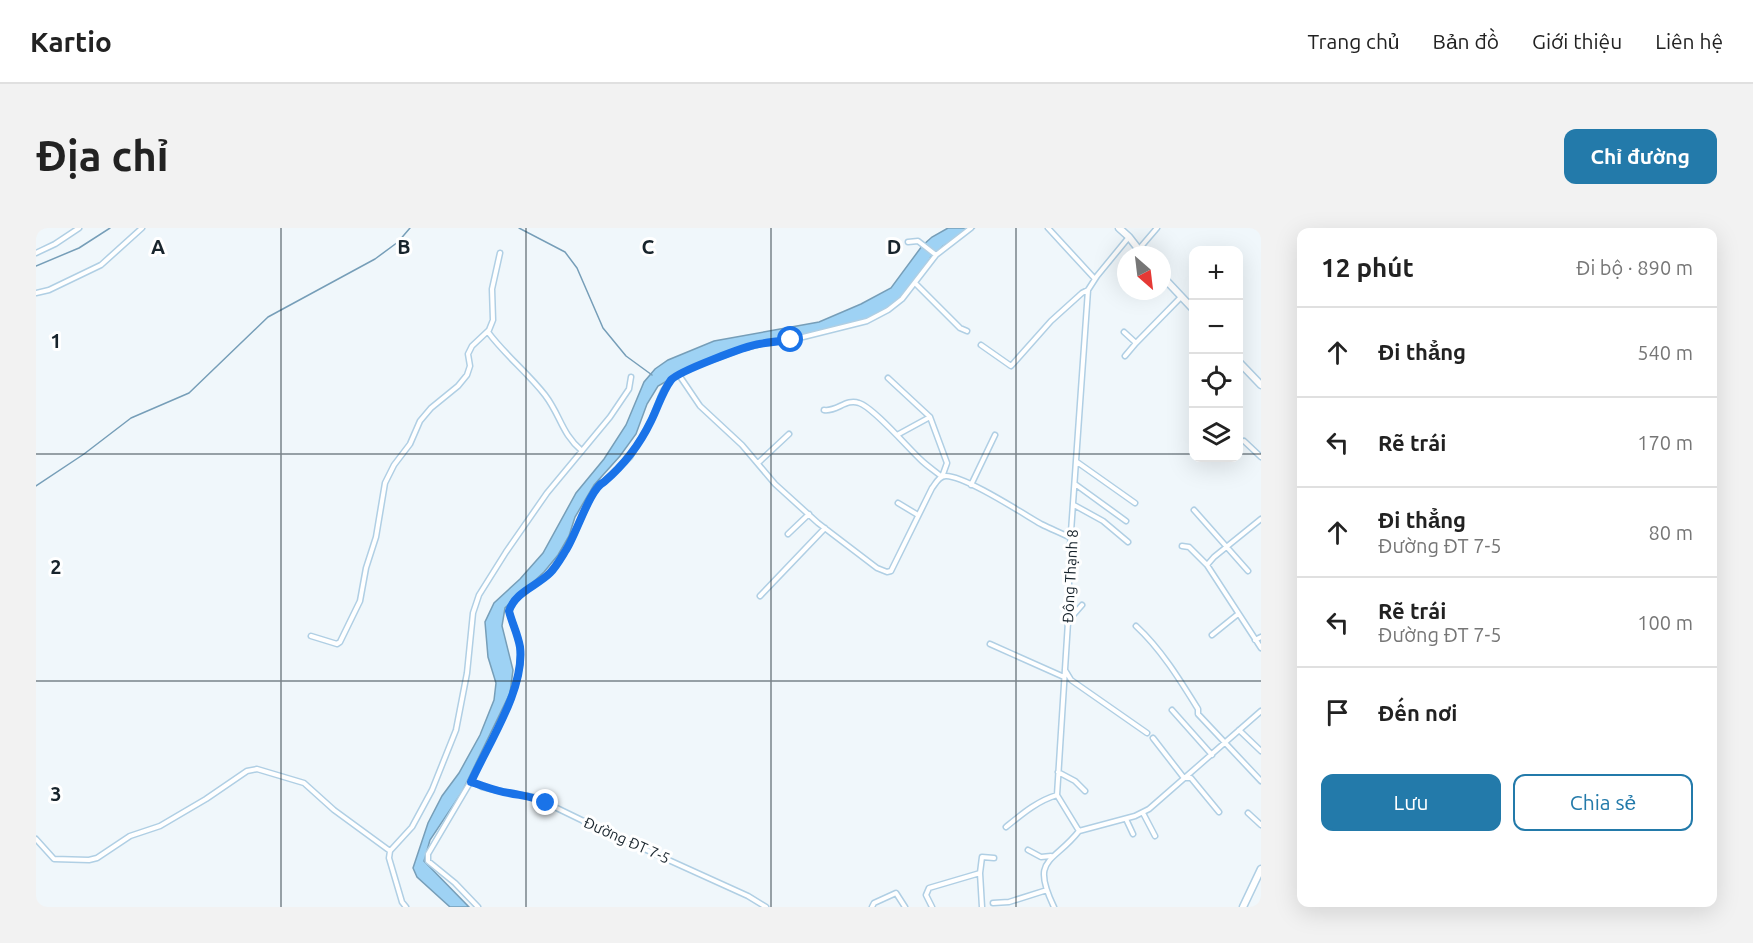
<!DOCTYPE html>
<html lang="vi">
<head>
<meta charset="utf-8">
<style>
  :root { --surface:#fff; --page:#f2f2f2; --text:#222; --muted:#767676; --line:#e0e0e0; --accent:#237aaa }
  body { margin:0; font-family:Ubuntu,sans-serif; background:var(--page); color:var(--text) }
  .controls { position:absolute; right:18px; top:18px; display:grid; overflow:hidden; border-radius:12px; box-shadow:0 6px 24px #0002 }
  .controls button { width:54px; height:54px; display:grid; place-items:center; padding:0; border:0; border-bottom:2px solid var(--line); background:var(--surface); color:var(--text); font:30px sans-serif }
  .compass { position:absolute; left:1081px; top:18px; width:54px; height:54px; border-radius:50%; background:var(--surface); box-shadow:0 6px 24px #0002; rotate:152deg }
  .stop { position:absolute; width:18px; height:18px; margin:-14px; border:4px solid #1a73e8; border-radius:50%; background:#fff }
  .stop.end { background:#1a73e8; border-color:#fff; box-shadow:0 2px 6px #0008 }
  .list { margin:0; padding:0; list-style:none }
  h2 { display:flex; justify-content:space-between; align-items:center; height:78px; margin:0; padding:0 24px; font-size:26px }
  h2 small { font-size:20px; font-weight:400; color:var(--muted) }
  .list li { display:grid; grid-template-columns:39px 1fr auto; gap:18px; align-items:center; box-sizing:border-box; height:90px; padding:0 24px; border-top:2px solid var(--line) }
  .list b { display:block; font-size:22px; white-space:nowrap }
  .list p { margin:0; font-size:20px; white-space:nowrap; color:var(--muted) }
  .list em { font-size:20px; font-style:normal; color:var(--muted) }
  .actions { display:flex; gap:12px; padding:18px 24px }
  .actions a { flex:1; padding:14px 0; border:2px solid var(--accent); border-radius:12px; text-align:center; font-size:21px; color:var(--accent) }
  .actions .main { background:var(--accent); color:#fff }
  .icon { flex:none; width:33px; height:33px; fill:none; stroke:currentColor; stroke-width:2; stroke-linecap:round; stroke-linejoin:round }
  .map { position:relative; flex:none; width:1225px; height:679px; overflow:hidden; border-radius:12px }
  header { display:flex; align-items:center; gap:36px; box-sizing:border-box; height:84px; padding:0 30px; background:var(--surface); border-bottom:2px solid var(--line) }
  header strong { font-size:28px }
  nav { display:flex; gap:33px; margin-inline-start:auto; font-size:21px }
  .intro { display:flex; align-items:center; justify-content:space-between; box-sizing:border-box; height:144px; padding:0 36px }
  h1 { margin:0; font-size:42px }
  .button { padding:15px 27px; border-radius:12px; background:var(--accent); color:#fff; font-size:21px; font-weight:700 }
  main { display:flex; gap:36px; padding:0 36px }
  aside { flex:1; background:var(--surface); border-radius:12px; box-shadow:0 6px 24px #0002 }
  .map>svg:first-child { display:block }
  .water { fill:#9ed2f4; stroke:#769eb8; stroke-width:1.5 }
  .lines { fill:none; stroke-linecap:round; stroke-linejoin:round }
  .stream { stroke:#769eb8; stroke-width:1.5 }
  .street-casing { stroke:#b0cfe4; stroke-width:7 }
  .secondary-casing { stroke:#b0cfe4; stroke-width:9 }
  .street { stroke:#fff; stroke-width:4 }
  .secondary { stroke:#fff; stroke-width:6 }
  .route { stroke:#1a73e8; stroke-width:8 }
  .grid { fill:none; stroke:#18242c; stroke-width:1.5; stroke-opacity:0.55 }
  .labels { text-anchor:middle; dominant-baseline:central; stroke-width:6; stroke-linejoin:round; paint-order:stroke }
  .street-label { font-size:15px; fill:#18242c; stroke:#fff }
  .grid-label { font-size:20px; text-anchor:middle; font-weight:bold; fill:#18242c; stroke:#fff; stroke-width:6; stroke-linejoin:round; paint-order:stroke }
</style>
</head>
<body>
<header>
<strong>Kartio</strong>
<nav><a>Trang chủ</a><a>Bản đồ</a><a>Giới thiệu</a><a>Liên hệ</a></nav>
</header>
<div class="intro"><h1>Địa chỉ</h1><a class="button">Chỉ đường</a></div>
<main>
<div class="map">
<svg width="1225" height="679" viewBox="0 0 1225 679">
  <rect width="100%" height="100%" fill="#f0f7fb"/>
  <path class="water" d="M912,0H938L907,18L895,29L871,66L852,82L827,94L666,133L622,158L611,176L600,206L584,228L558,257L539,289L533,308L522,327L508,344L469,380L466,398L477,442L474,465L426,564L394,612L388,633L433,679H414L381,649L377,640L392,595L406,568L423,545L444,507L458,472L460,455L452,429L449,394L458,375L484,351L507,325L540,265L568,231L590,197L608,154L619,141L632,132L678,113L783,94L825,76L855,60L886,18L896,9Z"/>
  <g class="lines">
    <path class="stream" d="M483,0L529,24L541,40L567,100L590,128L616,147
      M0,38L43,20L74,0
      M0,258L48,226L95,190L153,165L232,89L339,31L362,14L374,0"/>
    <g class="street-casing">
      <path id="street" d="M1012,0L1059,51
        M872,14L882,13L900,27
        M1103,21L1121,0
        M0,25L19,16L43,0
        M880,56L924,100L931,103
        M0,65L13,62L65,37L106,0
        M452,104C469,127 492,145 509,167C525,188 525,205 546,223
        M1088,104L1100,115L1145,69
        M945,117L975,138L1015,93L1046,65L1052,62
        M1089,128L1100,115
        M643,147L664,178L706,217L739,256L782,295L841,340L851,344L855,343L896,260C900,255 903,248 910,248C929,248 986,285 1005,296C1015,301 1025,305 1035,310
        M788,182C801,184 810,170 823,175C837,179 872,220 884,231C891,238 899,243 906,249L911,235L894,189L852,150
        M861,207L894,189
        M1208,213L1225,229
        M1041,234L1099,275
        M722,235L753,206
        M1039,256L1090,293
        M935,257L959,207
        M862,275L882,287
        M1038,277L1067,293L1092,314
        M1158,282L1212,343
        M1225,291L1178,329L1171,337L1225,420
        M752,306L773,286
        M1146,318L1153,319L1171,337
        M724,368L789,300
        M1032,393L1046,377
        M1100,398C1125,421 1144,452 1162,481V486L1225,553
        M1176,407L1202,386
        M275,408L301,416L304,414L324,373L330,340L340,309L349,255L358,237L374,216L384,193L395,180L422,158L431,147L434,138L432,126L436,118L453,102L457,92L456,61L464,25
        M1219,412L1225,409
        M954,416L1028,449
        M1029,442L1035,452L1111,505
        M1136,482L1176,527
        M1203,502L1225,523
        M1117,510L1148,550H1155L1183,584
        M1022,544L1039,553L1049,563
        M435,553L392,626V633L419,655L442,679
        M1107,585L1119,608
        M1212,585L1225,597
        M1090,591L1097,606
        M970,599C986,586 1001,573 1021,567
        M1043,603L1099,588L1113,581L1225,483
        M0,611L18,631L53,632L61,630L94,608L124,598L170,571L211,543L221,541L268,555L298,582L354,623
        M992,622L1005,629L1015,628
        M944,645L946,679
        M957,675L973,674L1011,662
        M370,679L366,674L353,630L354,623L376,599L396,562L420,502L431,445L437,385L443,367L470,324L511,265L574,189L593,161L595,149
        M730,679L712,668L562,600L498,569L473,565L446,559L435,553C452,516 489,461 484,419C482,407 476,395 473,383C478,366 498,359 510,348C518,341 524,332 530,322C540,307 554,260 568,254L594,229L615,193L627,163L636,150L657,139L708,120L723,116L755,112L831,93L852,82L866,71L900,27L935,0
        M836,679L838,675L860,665L869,679
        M896,679L890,667L893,660L944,645L946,629L958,630
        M1018,679C994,629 1017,636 1043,603L1021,567L1032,394L1034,318L1052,62L1061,48L1093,9"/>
    </g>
    <g class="secondary-casing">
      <path id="secondary" d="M1083,0L1093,9L1107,27
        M1126,48L1158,82
        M1202,133L1225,157
        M1207,679L1225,641"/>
    </g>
    <use href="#street" class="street"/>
    <use href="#secondary" class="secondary"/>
  </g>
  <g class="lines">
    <path class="route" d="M510,575C497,568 487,568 473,565C459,563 448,558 435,554C452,516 489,461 484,419C482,407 476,395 473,383C479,364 501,358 514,345C520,339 525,330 530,322C540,307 554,260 568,254C589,236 603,218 615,193C622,179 626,164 635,152C643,143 710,118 723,116C734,114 745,113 755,112"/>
  </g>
  <path class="grid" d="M245,0V679M490,0V679M735,0V679M980,0V679M0,226H1158M1202,226H1225M0,453H1225"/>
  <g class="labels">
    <g class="street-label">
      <text transform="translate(1034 348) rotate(-87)">Đông Thạnh 8</text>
      <text transform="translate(591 612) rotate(24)">Đường ĐT 7-5</text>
    </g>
  </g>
  <g class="grid-label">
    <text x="122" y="26">A</text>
    <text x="368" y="26">B</text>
    <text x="612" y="26">C</text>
    <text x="858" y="26">D</text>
    <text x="20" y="120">1</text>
    <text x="20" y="346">2</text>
    <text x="20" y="573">3</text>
  </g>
</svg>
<div class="controls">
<button>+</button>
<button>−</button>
<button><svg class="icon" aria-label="locate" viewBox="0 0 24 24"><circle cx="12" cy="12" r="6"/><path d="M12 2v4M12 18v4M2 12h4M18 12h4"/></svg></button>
<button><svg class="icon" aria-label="layers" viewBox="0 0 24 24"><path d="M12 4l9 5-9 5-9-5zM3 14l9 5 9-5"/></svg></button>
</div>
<svg class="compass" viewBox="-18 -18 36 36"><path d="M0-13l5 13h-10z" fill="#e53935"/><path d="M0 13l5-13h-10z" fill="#767676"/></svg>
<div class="stop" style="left:755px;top:112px"></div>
<div class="stop end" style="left:510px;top:575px"></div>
</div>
<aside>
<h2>12 phút<small>Đi bộ · 890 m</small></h2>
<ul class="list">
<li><svg class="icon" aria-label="ahead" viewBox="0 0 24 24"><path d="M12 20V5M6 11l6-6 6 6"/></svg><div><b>Đi thẳng</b></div><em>540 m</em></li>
<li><svg class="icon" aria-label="left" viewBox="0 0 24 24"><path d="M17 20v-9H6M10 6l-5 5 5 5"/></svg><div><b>Rẽ trái</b></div><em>170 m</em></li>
<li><svg class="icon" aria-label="ahead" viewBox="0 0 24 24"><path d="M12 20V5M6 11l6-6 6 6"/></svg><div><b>Đi thẳng</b><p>Đường ĐT 7-5</p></div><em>80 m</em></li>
<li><svg class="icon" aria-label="left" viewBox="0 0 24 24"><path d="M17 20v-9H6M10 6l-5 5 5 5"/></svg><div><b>Rẽ trái</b><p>Đường ĐT 7-5</p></div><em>100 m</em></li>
<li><svg class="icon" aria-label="arrive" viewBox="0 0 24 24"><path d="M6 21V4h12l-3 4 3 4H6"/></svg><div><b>Đến nơi</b></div></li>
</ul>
<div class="actions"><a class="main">Lưu</a><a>Chia sẻ</a></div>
</aside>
</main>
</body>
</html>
